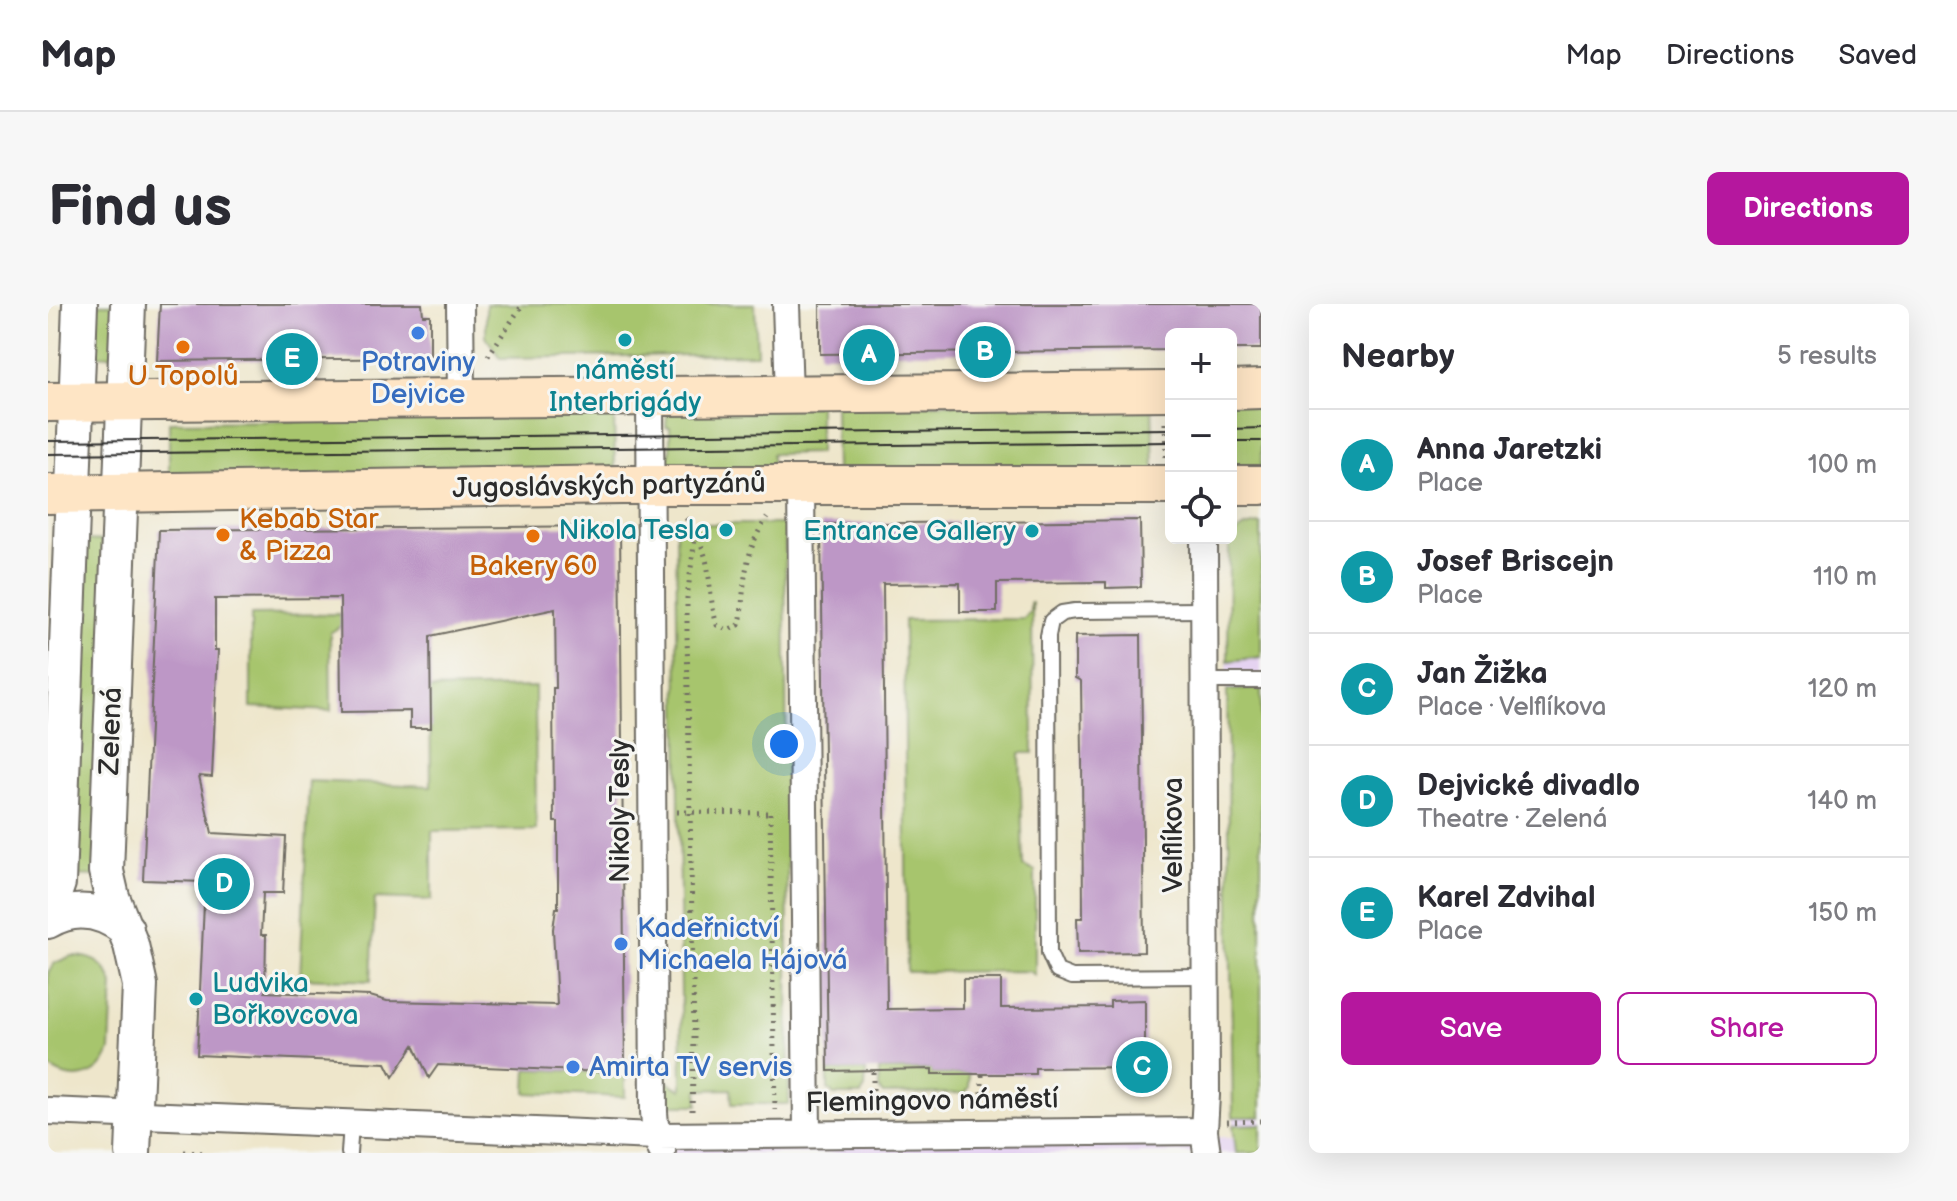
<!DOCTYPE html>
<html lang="en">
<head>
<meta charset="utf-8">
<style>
  :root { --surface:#fff; --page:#f7f7f7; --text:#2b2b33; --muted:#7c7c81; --line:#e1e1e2; --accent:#b5179e }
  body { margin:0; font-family:"Balsamiq Sans",sans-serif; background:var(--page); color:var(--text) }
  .controls { position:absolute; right:24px; top:24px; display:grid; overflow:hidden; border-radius:12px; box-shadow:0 8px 32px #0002 }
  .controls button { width:72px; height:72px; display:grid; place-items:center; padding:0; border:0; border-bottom:2px solid var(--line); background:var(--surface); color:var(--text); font:40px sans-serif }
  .you { position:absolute; left:736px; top:440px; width:28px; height:28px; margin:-20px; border:6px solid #fff; border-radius:50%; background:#1a73e8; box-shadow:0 0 0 12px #1a73e833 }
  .badge { display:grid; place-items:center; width:52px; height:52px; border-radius:50%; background:var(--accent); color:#fff; font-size:26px; font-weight:700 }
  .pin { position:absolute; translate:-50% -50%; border:4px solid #fff; box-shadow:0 2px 8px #0006 }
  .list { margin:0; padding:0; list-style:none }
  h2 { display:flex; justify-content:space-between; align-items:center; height:104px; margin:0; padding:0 32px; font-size:34px }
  h2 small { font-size:26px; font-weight:400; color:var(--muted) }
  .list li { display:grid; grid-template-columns:52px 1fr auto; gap:24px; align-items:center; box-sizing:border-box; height:112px; padding:0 32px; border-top:2px solid var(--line) }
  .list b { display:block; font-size:30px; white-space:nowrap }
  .list p { margin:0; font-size:26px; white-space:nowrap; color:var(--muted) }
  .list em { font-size:26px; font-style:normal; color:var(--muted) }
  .actions { display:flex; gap:16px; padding:24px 32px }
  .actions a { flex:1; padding:18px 0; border:2px solid var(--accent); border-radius:12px; text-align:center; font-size:28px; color:var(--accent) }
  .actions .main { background:var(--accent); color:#fff }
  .icon { flex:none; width:44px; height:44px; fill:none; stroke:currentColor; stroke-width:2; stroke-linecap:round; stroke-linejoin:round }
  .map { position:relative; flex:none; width:1213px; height:849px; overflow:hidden; border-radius:12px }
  header { display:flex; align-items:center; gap:48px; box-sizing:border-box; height:112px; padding:0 40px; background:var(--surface); border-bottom:2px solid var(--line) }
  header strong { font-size:38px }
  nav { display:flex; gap:44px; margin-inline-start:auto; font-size:28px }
  .intro { display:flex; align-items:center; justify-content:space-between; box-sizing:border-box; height:192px; padding:0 48px }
  h1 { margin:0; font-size:56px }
  .button { padding:20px 36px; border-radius:12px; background:var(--accent); color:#fff; font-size:28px; font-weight:700 }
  main { display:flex; gap:48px; padding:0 48px }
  aside { flex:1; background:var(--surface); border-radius:12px; box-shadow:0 8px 32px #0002 }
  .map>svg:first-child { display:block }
  .built { fill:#e5d3f1 }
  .green { fill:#a7c56d; stroke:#69784c; stroke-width:2 }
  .building { fill:#bd97c6; fill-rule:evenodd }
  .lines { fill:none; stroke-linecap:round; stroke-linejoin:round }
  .service-casing { stroke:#6f6c63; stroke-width:18 }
  .minor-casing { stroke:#6f6c63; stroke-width:30 }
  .tertiary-casing { stroke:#6f6c63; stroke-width:38 }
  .secondary-casing { stroke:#6f6c63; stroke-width:42 }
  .path { stroke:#6f6c63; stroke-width:5; stroke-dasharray:2 6; stroke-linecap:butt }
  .service { stroke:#fff; stroke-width:14 }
  .minor { stroke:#fff; stroke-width:26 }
  .tertiary { stroke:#fff; stroke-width:34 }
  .secondary { stroke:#fee5c5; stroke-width:38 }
  .tram { stroke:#2b2b2b; stroke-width:2 }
  .shop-dot { fill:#3f7fe0; stroke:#f6f6f2; stroke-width:3 }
  .culture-dot { fill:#0f9aa8; stroke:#f6f6f2; stroke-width:3 }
  .food-dot { fill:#e8710a; stroke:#f6f6f2; stroke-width:3 }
  .labels { text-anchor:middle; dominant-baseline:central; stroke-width:6; stroke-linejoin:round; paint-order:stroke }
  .shop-label { font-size:28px; fill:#366cbe; stroke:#f6f6f2; text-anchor:start }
  .culture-label { font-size:28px; fill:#0d838f; stroke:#f6f6f2; text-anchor:end }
  .food-label { font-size:28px; fill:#c56008; stroke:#f6f6f2 }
  .street-label { font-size:28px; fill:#2b2b2b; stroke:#f6f6f2 }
</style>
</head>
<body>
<header>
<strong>Map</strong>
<nav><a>Map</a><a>Directions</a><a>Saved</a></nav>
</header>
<div class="intro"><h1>Find us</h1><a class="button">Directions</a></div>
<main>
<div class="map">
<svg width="1213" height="849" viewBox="0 0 1213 849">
  <rect width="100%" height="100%" fill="#f6f6f2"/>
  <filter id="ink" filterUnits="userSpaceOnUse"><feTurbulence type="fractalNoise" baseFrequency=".0125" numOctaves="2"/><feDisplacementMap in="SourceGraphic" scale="16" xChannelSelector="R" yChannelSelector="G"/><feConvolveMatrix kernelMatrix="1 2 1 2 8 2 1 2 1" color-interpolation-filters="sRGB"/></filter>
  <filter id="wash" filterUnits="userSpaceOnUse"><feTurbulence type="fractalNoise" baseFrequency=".006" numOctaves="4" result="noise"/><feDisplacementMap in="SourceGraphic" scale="32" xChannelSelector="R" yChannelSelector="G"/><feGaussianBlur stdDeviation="1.8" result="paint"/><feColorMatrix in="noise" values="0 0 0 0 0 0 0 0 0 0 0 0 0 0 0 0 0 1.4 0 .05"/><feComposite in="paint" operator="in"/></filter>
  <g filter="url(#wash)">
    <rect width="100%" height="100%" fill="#eee6cb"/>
    <path class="built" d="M1213,220V849H606L662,837L1186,833L1179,386L1181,244L1189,228L1198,222Z"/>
    <path class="green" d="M44,0H67L64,52L41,51Z
      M438,0H707L709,50L452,54L438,33Z
      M1213,97V166L1183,167V98Z
      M1104,98L1106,166L788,169L787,101Z
      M771,101V149L724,150V170L621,165L618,150L622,149V123H618L619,109Z
      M566,103L567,173L121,176V118L262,117L292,108Z
      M628,220H737L741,800H684L683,785L650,786V801H617L614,775L634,786Z
      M1213,220V351L1212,353L1180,357L1181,244C1185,227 1196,221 1213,220Z
      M33,236L61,237L51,572L19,571Z
      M982,299H984L985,449H972L975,562L987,567V671L981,667L859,668L856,316L976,315L982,308Z
      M293,310V322L282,329L283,407L203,403V311Z
      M487,383L488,526L384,527V596L327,594L323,677L252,674L261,477L383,482L382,385Z
      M1213,385V813H1185L1179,386Z
      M23,652C44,651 58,660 65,680L62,746C52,775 23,781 0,762V668L7,659Z
      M479,765L577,769V793L478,789Z
      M818,766L817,784L813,791H786L780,785V767Z
      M831,766H884V770H921V784L917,789L835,790L831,785Z
      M1213,820V849H1188L1185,821Z"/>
    <g id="blocks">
      <path class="building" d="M112,0H374L375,11H382V54L109,57Z
        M772,0H1213V45H1183V30H1123V46L772,50Z
        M1092,216L1093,283L1058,284V278L949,279V308H912V279L835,280L839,705L915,704V675H953V704L1062,703V697L1097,696V763L987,764V770H884V765L780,767L773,220Z
        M572,222L577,769L390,761L381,774L366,741L345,773L338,759L149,751L157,578L95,576L111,226ZM292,294L293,408L362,407V424H383L382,332L507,305L508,384H505L506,518H510V604H508L505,625L509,701L339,697L322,692L217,688L218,631H213L215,589H235L238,533L164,529L151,472L164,473L170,346H167V295Z
        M1093,331L1096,648L1030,649L1029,614H1035L1034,453L1033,377L1027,374V332Z"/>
    </g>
  </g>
  <g filter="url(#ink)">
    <use href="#blocks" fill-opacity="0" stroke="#6f6c63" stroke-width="2"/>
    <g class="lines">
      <g class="service-casing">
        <path id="service" d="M1156,306L1027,307L1014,309L1003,317L1000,332L1001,649L1009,667L1024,673L1158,672
          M1157,377H1213
          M301,849L303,819"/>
      </g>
      <g class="minor-casing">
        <path id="minor" d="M412,0L413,94
          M738,0L741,91
          M602,92L606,808L608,832L614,847
          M753,180L759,830
          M1156,234L1158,791L1156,827L1159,849
          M0,807L608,832L1156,827"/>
      </g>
      <g class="tertiary-casing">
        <path id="tertiary" d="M80,0L58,567L64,593L83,641L92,681L85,849
          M0,608L10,579L32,0
          M0,617C27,601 54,606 78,625"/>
      </g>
      <g class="secondary-casing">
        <path id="secondary" d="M1183,86L1213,85
          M0,98L1123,87
          M1183,181H1213
          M0,190L574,181H1123"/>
      </g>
      <path class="path" d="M440,52L475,0
        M1117,119L1118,153
        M638,214C669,258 656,277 669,321L679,326L691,321L693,314C696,277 697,245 719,214
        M629,508L723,509
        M722,509L727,806
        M934,789V770
        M825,802V766
        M644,807L646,735L639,330V294L648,226
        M1179,818L1213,817
        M136,848L157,849"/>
      <use href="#service" class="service"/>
      <use href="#minor" class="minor"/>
      <use href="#tertiary" class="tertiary"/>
      <use href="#secondary" class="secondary"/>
      <path class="tram" d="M1183,125L1213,124
        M0,137L1123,125
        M1183,137H1213
        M0,150L1123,138"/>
    </g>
  </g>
  <g class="shop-dot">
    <circle cx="370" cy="29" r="8"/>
    <circle cx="573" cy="640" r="8"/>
    <circle cx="525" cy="763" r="8"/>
  </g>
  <g class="culture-dot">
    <circle cx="577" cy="36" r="8"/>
    <circle cx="678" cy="226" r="8"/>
    <circle cx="984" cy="227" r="8"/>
    <circle cx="148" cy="695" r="8"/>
  </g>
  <g class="food-dot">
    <circle cx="135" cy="43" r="8"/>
    <circle cx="175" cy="231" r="8"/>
    <circle cx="485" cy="232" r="8"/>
  </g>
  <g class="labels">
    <g class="shop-label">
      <text x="370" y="58" text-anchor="middle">Potraviny<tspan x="370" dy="32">Dejvice</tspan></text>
      <text x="589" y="624">Kadeřnictví<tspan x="589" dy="32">Michaela Hájová</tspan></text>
      <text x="541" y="763">Amirta TV servis</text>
    </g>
    <g class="culture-label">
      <text x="577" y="66" text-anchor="middle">náměstí<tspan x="577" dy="32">Interbrigády</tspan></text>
      <text x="662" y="226">Nikola Tesla</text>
      <text x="968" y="227">Entrance Gallery</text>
      <text x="164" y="679" text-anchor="start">Ludvika<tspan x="164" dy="32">Bořkovcova</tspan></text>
    </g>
    <g class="food-label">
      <text x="135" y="72">U Topolů</text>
      <text x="191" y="215" text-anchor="start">Kebab Star<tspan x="191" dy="32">&amp; Pizza</tspan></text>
      <text x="485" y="262">Bakery 60</text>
    </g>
    <g class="street-label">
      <text transform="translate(561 182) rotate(-1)">Jugoslávských partyzánů</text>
      <text transform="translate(63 427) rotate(-88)">Zelená</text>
      <text transform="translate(572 507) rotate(-90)">Nikoly Tesly</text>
      <text transform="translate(1125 531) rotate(-90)">Velflíkova</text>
      <text transform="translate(884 797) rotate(-1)">Flemingovo náměstí</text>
    </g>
  </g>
</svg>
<div class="controls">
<button>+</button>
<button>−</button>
<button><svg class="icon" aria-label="locate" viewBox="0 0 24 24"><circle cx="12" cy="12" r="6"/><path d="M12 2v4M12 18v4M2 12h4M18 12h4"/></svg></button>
</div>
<div class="you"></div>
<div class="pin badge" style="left:821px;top:51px;background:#0f9aa8">A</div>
<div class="pin badge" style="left:937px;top:48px;background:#0f9aa8">B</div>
<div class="pin badge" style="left:1094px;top:763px;background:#0f9aa8">C</div>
<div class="pin badge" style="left:176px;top:580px;background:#0f9aa8">D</div>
<div class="pin badge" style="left:244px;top:55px;background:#0f9aa8">E</div>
</div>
<aside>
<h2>Nearby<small>5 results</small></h2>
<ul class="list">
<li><span class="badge" style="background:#0f9aa8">A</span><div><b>Anna Jaretzki</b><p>Place</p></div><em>100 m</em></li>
<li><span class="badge" style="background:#0f9aa8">B</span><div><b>Josef Briscejn</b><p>Place</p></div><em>110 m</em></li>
<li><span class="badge" style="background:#0f9aa8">C</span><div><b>Jan Žižka</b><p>Place · Velflíkova</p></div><em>120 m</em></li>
<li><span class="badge" style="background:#0f9aa8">D</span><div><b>Dejvické divadlo</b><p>Theatre · Zelená</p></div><em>140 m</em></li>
<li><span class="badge" style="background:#0f9aa8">E</span><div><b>Karel Zdvihal</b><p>Place</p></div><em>150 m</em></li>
</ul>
<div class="actions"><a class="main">Save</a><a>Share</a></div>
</aside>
</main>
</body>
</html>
